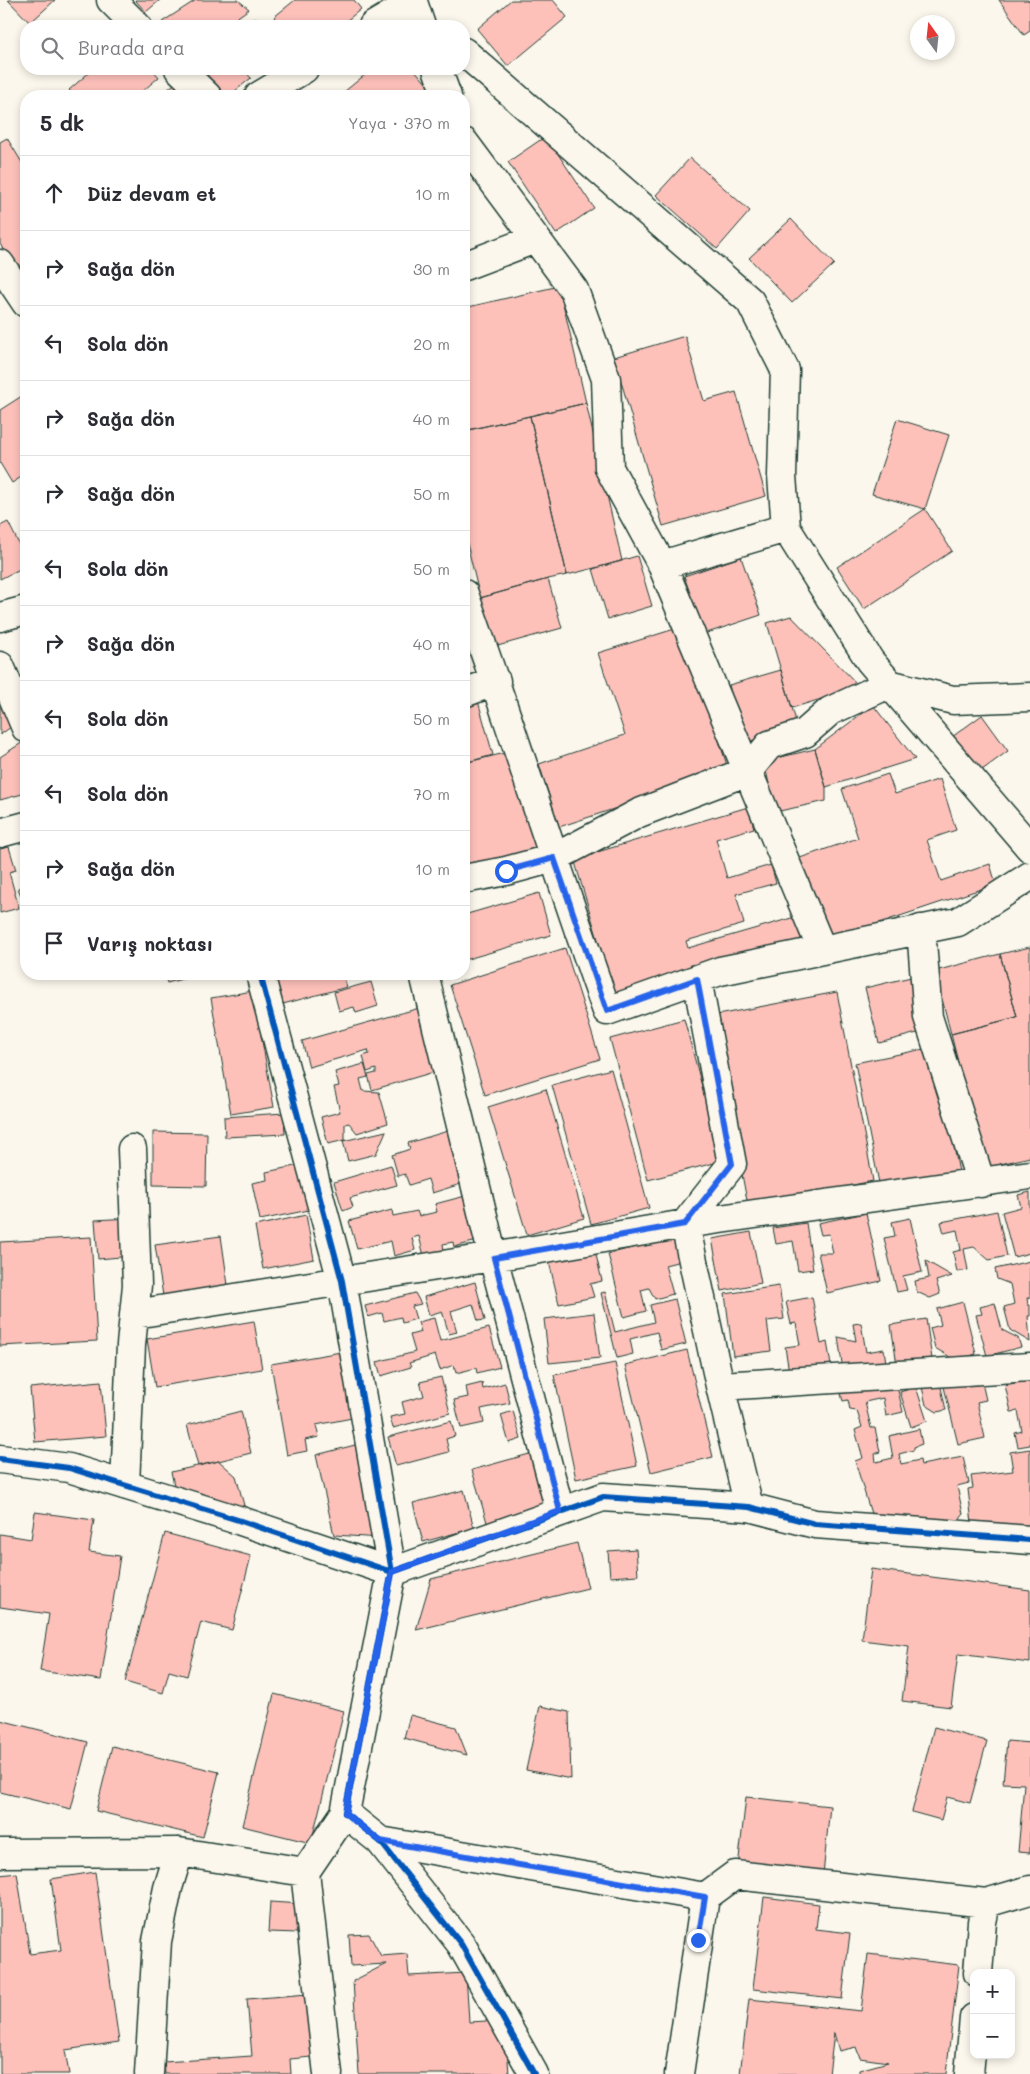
<!DOCTYPE html>
<html lang="tr">
<head>
<meta charset="utf-8">
<style>
  :root { --surface:#fff; --page:#f7f7f7; --text:#2b2b33; --muted:#7c7c81; --line:#e1e1e2 }
  body { margin:0; font-family:Mali,sans-serif; background:var(--page); color:var(--text) }
  .controls { position:absolute; right:15px; bottom:15px; display:grid; overflow:hidden; border-radius:10px; box-shadow:0 2px 8px #0003 }
  .controls button { width:45px; height:45px; display:grid; place-items:center; padding:0; border:0; border-bottom:1px solid var(--line); background:var(--surface); color:var(--text); font:25px sans-serif }
  .compass { position:absolute; left:910px; top:15px; width:45px; height:45px; border-radius:50%; background:var(--surface); box-shadow:0 2px 8px #0003; rotate:345deg }
  .stop { position:absolute; width:15px; height:15px; margin:-11px; border:4px solid #2563eb; border-radius:50%; background:#fff }
  .stop.end { background:#2563eb; border-color:#fff; box-shadow:0 1px 5px #0008 }
  .list { margin:0; padding:0; list-style:none }
  h2 { display:flex; justify-content:space-between; align-items:center; height:65px; margin:0; padding:0 20px; font-size:21px }
  h2 small { font-size:16px; font-weight:400; color:var(--muted) }
  .list li { display:grid; grid-template-columns:32px 1fr auto; gap:15px; align-items:center; box-sizing:border-box; height:75px; padding:0 20px; border-top:1px solid var(--line) }
  .list b { display:block; font-size:19px; white-space:nowrap }
  .list em { font-size:16px; font-style:normal; color:var(--muted) }
  .icon { flex:none; width:28px; height:28px; fill:none; stroke:currentColor; stroke-width:2; stroke-linecap:round; stroke-linejoin:round }
  .map { position:relative; flex:none; width:1030px; height:2074px; overflow:hidden }
  .search { position:absolute; background:var(--surface); box-shadow:0 2px 8px #0003; left:20px; top:20px; width:450px; height:55px; display:flex; align-items:center; gap:12px; box-sizing:border-box; padding:0 18px; border-radius:20px; color:var(--muted); font-size:19px }
  .panel { position:absolute; background:var(--surface); box-shadow:0 2px 8px #0003; left:20px; top:90px; width:450px; height:890px; border-radius:20px }
  .map>svg:first-child { display:block }
  .building { fill:#fdc1ba; stroke:#1f3d34 }
  .lines { fill:none; stroke-linecap:round; stroke-linejoin:round }
  .street-casing { stroke:#1f3d34; stroke-width:31 }
  .secondary-casing { stroke:#1f3d34; stroke-width:31 }
  .street { stroke:#fbf7ec; stroke-width:28 }
  .secondary { stroke:#fbf7ec; stroke-width:28 }
  .cycleway-casing { stroke:#fbf7ec; stroke-width:9 }
  .cycleway { stroke:#0057b8; stroke-width:6 }
  .route { stroke:#2563eb; stroke-width:6 }
</style>
</head>
<body>
<div class="map">
<svg width="1030" height="2074" viewBox="0 0 1030 2074">
  <rect width="100%" height="100%" fill="#fbf7ec"/>
  <filter id="ink" filterUnits="userSpaceOnUse"><feTurbulence type="fractalNoise" baseFrequency=".02" numOctaves="2"/><feDisplacementMap in="SourceGraphic" scale="10" xChannelSelector="R" yChannelSelector="G"/><feConvolveMatrix kernelMatrix="1 2 1 2 8 2 1 2 1" color-interpolation-filters="sRGB"/></filter>
  <g filter="url(#ink)">
    <path class="building" d="M8,0H55L30,23Z
      M135,0H160L146,12Z
      M196,0H238L249,9L225,26H194L183,23L180,26H165L162,22Z
      M295,0H354L361,9L340,26H281L274,17Z
      M511,0H553L567,17L508,66L477,29Z
      M999,0H1028L1030,2V31L1024,35Z
      M256,18L263,26H246Z
      M48,69H59L53,74Z
      M93,69H152L159,77L137,96H75L69,90Z
      M202,69H243L251,78L229,96H226Z
      M372,69H414L437,96H339Z
      M174,84L184,96H160Z
      M546,136L594,208L556,234L508,162Z
      M7,138L26,169V262L15,269L0,244V142Z
      M690,158L750,211L717,249L656,195Z
      M791,219L834,264L792,303L749,258Z
      M559,286L586,403L464,431V308Z
      M685,336L704,401L736,392L766,496L663,526L614,357Z
      M25,394L26,474L12,483L0,463V410Z
      M586,403L622,561L567,575L530,416Z
      M530,416L567,575L548,579L480,598L464,531V431Z
      M897,419L949,435L925,509L872,494Z
      M925,509L952,551L864,609L837,567Z
      M8,522L26,558V566L0,579V526Z
      M637,556L652,606L608,619L593,569Z
      M741,557L761,615L704,634L684,576Z
      M548,579L562,628L494,647L480,598Z
      M791,616L860,687L792,708L767,623Z
      M681,627L729,771L559,827L539,764L625,735L598,653Z
      M781,670L798,728L744,743L729,685Z
      M478,701L493,755L464,763V705Z
      M0,703L15,724L0,735Z
      M873,705L915,759L826,787L815,749Z
      M982,715L1008,751L978,773L952,737Z
      M23,742L26,754V793L0,800V757Z
      M815,749L826,787V801L775,812L764,761Z
      M513,751L541,851L464,872V763Z
      M888,774L895,794L940,779L956,830L927,840L941,881L990,864L996,884L825,941L797,859L858,838L842,789Z
      M748,807L754,828L716,839L727,878L771,865L776,883L736,894L744,924L686,941L688,948L795,917L802,942L615,997L574,859Z
      M9,847L16,870L9,872L19,908L0,913V849Z
      M26,885V909L18,888Z
      M539,893L551,935L464,960V915Z
      M1030,947V1157L984,1168L951,1034L1017,1017L1000,954Z
      M565,948L600,1059L485,1095L450,985Z
      M1000,954L1017,1017L951,1034L935,971Z
      M164,974H201L167,983Z
      M275,974H343L347,987L283,1004Z
      M911,977L925,1031L879,1043L865,988Z
      M371,982L378,1006L356,1013L354,1007L339,1011L334,992Z
      M253,991L274,1107L231,1114L211,998Z
      M837,992L873,1181L748,1206L712,1016Z
      M423,1007L433,1042L426,1044L434,1072L372,1090L368,1075L376,1073V1069L367,1072L363,1056L369,1054L368,1050L309,1067L302,1041Z
      M684,1019L722,1161L648,1180L610,1039Z
      M934,1047L959,1172L880,1188L855,1063Z
      M364,1064L368,1077L360,1079L363,1091L379,1092L388,1123L357,1133L349,1123L345,1124V1140L328,1144L321,1117L340,1112L334,1087L339,1086L335,1072Z
      M611,1069L649,1208L591,1224L552,1085Z
      M546,1089L584,1218L527,1235L488,1107Z
      M284,1113L285,1134L225,1137L224,1117Z
      M386,1131L376,1154L348,1161L343,1141Z
      M448,1131L464,1183L432,1193L428,1179L409,1185L405,1174L398,1176L392,1155L410,1149L408,1143Z
      M153,1132L207,1133L206,1186L153,1185Z
      M300,1165L309,1210L260,1220L252,1183L267,1180L266,1172Z
      M391,1165L397,1185L350,1198L353,1207L343,1211L334,1182Z
      M1030,1192V1253L1014,1257L1002,1212L1021,1207L1018,1195Z
      M469,1195L481,1240L454,1247L453,1242L443,1244L444,1251L424,1256L419,1236L412,1238L415,1250L394,1256L391,1241L357,1249L349,1221L392,1210L393,1216L417,1211L419,1216L437,1212L435,1204Z
      M997,1211L1007,1256L989,1260L974,1247L964,1249L968,1270L957,1272L953,1252L961,1250L957,1230L944,1233L941,1222Z
      M866,1213L881,1281L827,1293L818,1253H833L829,1234L821,1235L818,1223Z
      M306,1215L314,1259L263,1269L255,1226Z
      M129,1218L132,1256L98,1259L95,1220Z
      M910,1218L922,1272L903,1276L907,1290L897,1292L884,1238L895,1236L892,1222Z
      M806,1223L813,1269L798,1271L793,1241L776,1244L773,1228Z
      M751,1232L761,1283L722,1291L712,1239Z
      M683,1235L689,1259L665,1265L673,1294L655,1299L649,1288L641,1290L646,1311L624,1317L608,1254Z
      M221,1236L229,1292L164,1302L155,1245Z
      M91,1237L97,1341L0,1346V1242Z
      M594,1246L602,1281L590,1284L594,1297L559,1304L548,1257Z
      M926,1261L952,1276L936,1281L940,1294L930,1298L917,1292L915,1281L929,1278Z
      M1030,1261V1298H1027L1028,1305H1030V1316H1028L1030,1342L1010,1330L1004,1307L1014,1304L1010,1284L997,1279L995,1269Z
      M475,1282L485,1320L478,1321L473,1304L451,1311L457,1332L449,1334L442,1311L429,1315L424,1297Z
      M779,1286L784,1319L767,1321L771,1351L733,1356L725,1294Z
      M605,1292L615,1332L654,1322L650,1305L675,1299L686,1344L661,1350L657,1332L630,1339L633,1354L617,1358L601,1293Z
      M415,1293L421,1304L412,1306L416,1319L402,1323L401,1317L384,1321L382,1313L368,1317L365,1306Z
      M812,1297L821,1344L827,1342L831,1365L789,1372L785,1347L800,1345L796,1323L791,1324L786,1302Z
      M963,1302L976,1354L955,1360L935,1348L930,1328L941,1325L937,1309Z
      M995,1303L1002,1330L1018,1338L1021,1347L987,1356L976,1315L982,1314L980,1307Z
      M594,1313L600,1358L549,1363L544,1319Z
      M434,1318L440,1341L489,1328L500,1367L477,1373L476,1368L456,1373L454,1365L440,1370L435,1355L409,1363L411,1367L381,1376L377,1362L415,1352L410,1335L421,1332L418,1322Z
      M926,1319L932,1359L897,1365L891,1325Z
      M254,1321L262,1369L155,1387L147,1339Z
      M861,1323L866,1352L884,1349L886,1363L843,1370L838,1337L856,1341L853,1324Z
      M687,1350L713,1457L651,1472L625,1365Z
      M341,1352L352,1418L316,1425L319,1437L305,1440L307,1451L287,1455L271,1364Z
      M615,1363L637,1466L576,1479L554,1375Z
      M441,1377L450,1413L393,1428L390,1417L405,1414L402,1402L424,1396L420,1382Z
      M981,1378L986,1400L977,1402L985,1438L958,1444L944,1387Z
      M1030,1380V1445L1018,1447L1015,1433L1022,1431L1018,1411L1011,1412L1005,1385Z
      M101,1381L106,1436L35,1442L30,1388Z
      M896,1382L903,1412L886,1416L883,1398L865,1402L871,1428H875L880,1452L875,1454L876,1462L893,1458L889,1436L919,1429L922,1444L914,1447V1450L899,1454L901,1464L920,1460L921,1465L963,1457L969,1483L957,1486L963,1514L958,1521L872,1517L855,1461L863,1458L855,1430L862,1427L857,1411L850,1410L848,1400L843,1401L841,1394Z
      M482,1383L483,1389L505,1383L510,1403L481,1409L484,1423L461,1428L454,1400L468,1397L466,1387Z
      M940,1383L946,1410L937,1412L926,1405L922,1387Z
      M916,1387L927,1421L911,1427L900,1392Z
      M241,1411L251,1453L198,1466L187,1425Z
      M513,1411L521,1439L509,1443L501,1415Z
      M451,1421L455,1436L446,1439L449,1452L396,1466L388,1437Z
      M359,1444L381,1538L334,1535L316,1455Z
      M1030,1449V1525L973,1532L968,1489L973,1488L971,1476L1013,1471L1010,1452Z
      M533,1453L549,1508L488,1526L472,1470Z
      M219,1461L236,1476L245,1509L175,1489L171,1472Z
      M464,1490L474,1528L423,1542L413,1503Z
      M35,1512L94,1520L89,1552L120,1556L101,1680L40,1671L49,1614L0,1607V1534L31,1539Z
      M165,1533L251,1556L232,1630L201,1622L187,1676L169,1671L163,1693L125,1682Z
      M577,1543L588,1588L416,1630L431,1579Z
      M636,1549L638,1575L610,1577L608,1551Z
      M871,1569L1030,1590V1663L958,1654L951,1707L902,1701L909,1646L862,1640Z
      M274,1694L344,1711L311,1843L242,1826Z
      M540,1706L569,1712L571,1779L526,1770Z
      M410,1715L456,1727L467,1755L404,1738Z
      M0,1720L88,1742L71,1809L0,1792Z
      M934,1727L987,1741L970,1803L947,1797L941,1820L912,1812Z
      M1007,1741L1030,1743V1853L1018,1852L1024,1784L1003,1783Z
      M112,1746L219,1772L203,1837L96,1811Z
      M746,1797L830,1806L823,1875L738,1867Z
      M95,1872L119,2042L65,2050L69,2074H0V1875L17,1873L30,1954L61,1950L51,1879Z
      M764,1897L819,1904L816,1929L850,1933L842,1999L753,1989Z
      M270,1902L301,1904L299,1933L268,1932Z
      M369,1934L381,1956L407,1954L409,1976L466,1973L469,2022L505,2020L509,2074H359L353,1981L386,1964L351,1966L349,1935Z
      M868,1954L959,1965L946,2074H859V2070L888,2062L860,2058L856,2047L839,2051L834,2033L829,2074H740L749,1999L861,2011Z
      M308,1994L312,2057L290,2059L291,2074H165L164,2062L252,2056L247,1999Z"/>
    <g class="lines">
      <g class="street-casing">
        <path id="street" d="M111,0L137,26
          M373,26L413,2L421,26
          M464,52L750,301L785,370L782,476L786,528L870,661L1030,848
          M179,69L207,96
          M437,69L447,96
          M259,96L304,69
          M464,142L574,290L606,379L609,468L662,565L822,950
          M0,264L26,303
          M464,266L535,239
          M662,565L786,528
          M464,594C514,732 557,872 607,1011L720,971L958,922L1030,876
          M0,617L26,610
          M0,666L26,728
          M464,693L496,681
          M0,833L26,826
          M464,879L506,871L554,858L639,813L748,771L769,745L805,733L830,711L889,684L953,700L1030,697
          M921,929L928,1017L981,1183
          M260,974L342,1281L392,1572L345,1813L380,1841L461,1944L534,2074
          M424,974L493,1257L560,1511
          M697,979L732,1164L685,1224L720,1386L749,1507
          M135,1314L493,1257L685,1224L1030,1175
          M720,1386L1030,1367
          M125,1485L131,1345L137,1285L132,1149
          M380,1841L705,1897
          M0,1853L179,1852L305,1872
          M978,1973L982,1922L986,1903
          M149,2074L157,1941L168,1888L179,1852
          M328,2074L305,1872L345,1813
          M679,2074L705,1897L735,1875L986,1903L1030,1890
          M969,2074L974,2018"/>
      </g>
      <g class="secondary-casing">
        <path id="secondary" d="M0,1459L69,1468L238,1520L392,1572L603,1497L749,1507L815,1524L1030,1540"/>
      </g>
      <use href="#street" class="street"/>
      <use href="#secondary" class="secondary"/>
      <g class="cycleway-casing">
        <path id="cycleway" d="M260,974L342,1281L392,1572L345,1813L380,1841L461,1944L534,2074
          M0,1459L69,1468L238,1520L392,1572L603,1497L749,1507L815,1524L1030,1540"/>
      </g>
      <use href="#cycleway" class="cycleway"/>
    </g>
  </g>
  <g class="lines" filter="url(#ink)">
    <path class="route" d="M506,871L554,858L607,1011L697,979L732,1164L685,1224L494,1258L560,1511L392,1572L345,1813L380,1841L705,1897L698,1940"/>
  </g>
</svg>
<div class="controls">
<button>+</button>
<button>−</button>
</div>
<svg class="compass" viewBox="-18 -18 36 36"><path d="M0-13l5 13h-10z" fill="#e53935"/><path d="M0 13l5-13h-10z" fill="#7c7c81"/></svg>
<div class="stop" style="left:506px;top:871px"></div>
<div class="stop end" style="left:698px;top:1940px"></div>
<div class="search"><svg class="icon" aria-label="search" viewBox="0 0 24 24"><circle cx="10" cy="10" r="6"/><path d="M15 15l6 6"/></svg>Burada ara</div>
<section class="panel">
<h2>5 dk<small>Yaya · 370 m</small></h2>
<ul class="list">
<li><svg class="icon" aria-label="ahead" viewBox="0 0 24 24"><path d="M12 20V5M6 11l6-6 6 6"/></svg><div><b>Düz devam et</b></div><em>10 m</em></li>
<li><svg class="icon" aria-label="right" viewBox="0 0 24 24"><path d="M7 20v-9h11M14 6l5 5-5 5"/></svg><div><b>Sağa dön</b></div><em>30 m</em></li>
<li><svg class="icon" aria-label="left" viewBox="0 0 24 24"><path d="M17 20v-9H6M10 6l-5 5 5 5"/></svg><div><b>Sola dön</b></div><em>20 m</em></li>
<li><svg class="icon" aria-label="right" viewBox="0 0 24 24"><path d="M7 20v-9h11M14 6l5 5-5 5"/></svg><div><b>Sağa dön</b></div><em>40 m</em></li>
<li><svg class="icon" aria-label="right" viewBox="0 0 24 24"><path d="M7 20v-9h11M14 6l5 5-5 5"/></svg><div><b>Sağa dön</b></div><em>50 m</em></li>
<li><svg class="icon" aria-label="left" viewBox="0 0 24 24"><path d="M17 20v-9H6M10 6l-5 5 5 5"/></svg><div><b>Sola dön</b></div><em>50 m</em></li>
<li><svg class="icon" aria-label="right" viewBox="0 0 24 24"><path d="M7 20v-9h11M14 6l5 5-5 5"/></svg><div><b>Sağa dön</b></div><em>40 m</em></li>
<li><svg class="icon" aria-label="left" viewBox="0 0 24 24"><path d="M17 20v-9H6M10 6l-5 5 5 5"/></svg><div><b>Sola dön</b></div><em>50 m</em></li>
<li><svg class="icon" aria-label="left" viewBox="0 0 24 24"><path d="M17 20v-9H6M10 6l-5 5 5 5"/></svg><div><b>Sola dön</b></div><em>70 m</em></li>
<li><svg class="icon" aria-label="right" viewBox="0 0 24 24"><path d="M7 20v-9h11M14 6l5 5-5 5"/></svg><div><b>Sağa dön</b></div><em>10 m</em></li>
<li><svg class="icon" aria-label="arrive" viewBox="0 0 24 24"><path d="M6 21V4h12l-3 4 3 4H6"/></svg><div><b>Varış noktası</b></div></li>
</ul>
</section>
</div>
</body>
</html>
